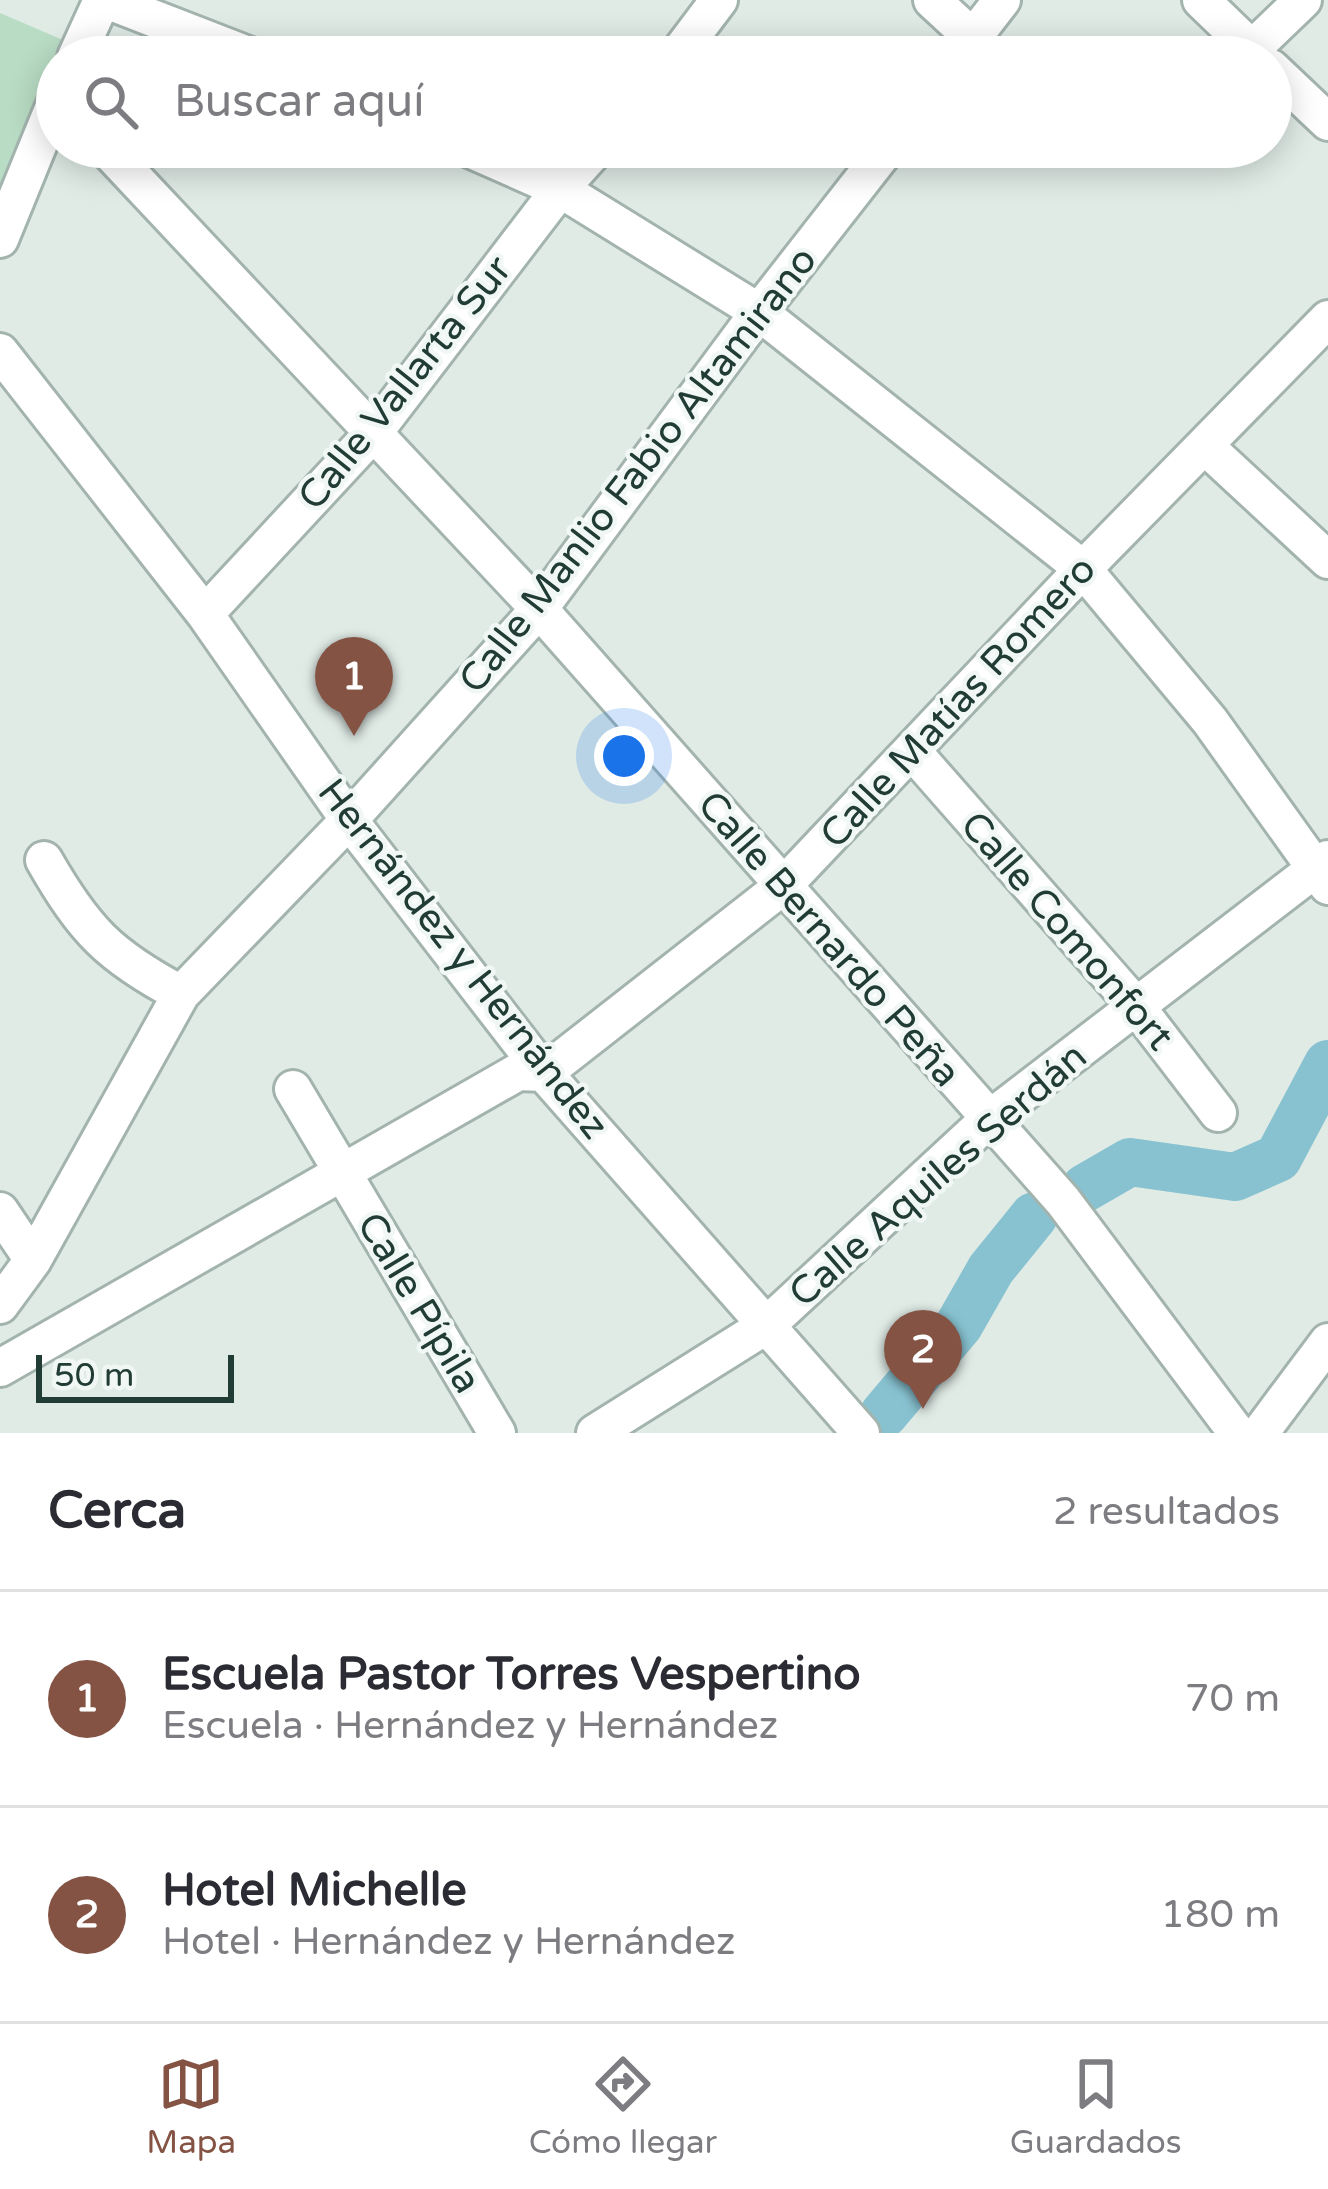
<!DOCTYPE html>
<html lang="es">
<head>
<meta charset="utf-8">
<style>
  :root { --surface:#fff; --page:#f2f2f3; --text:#2b2b33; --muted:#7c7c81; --line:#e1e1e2; --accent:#845344 }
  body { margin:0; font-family:"Varela Round",sans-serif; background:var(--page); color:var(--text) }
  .scale { position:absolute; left:36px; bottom:30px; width:198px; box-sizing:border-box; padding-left:12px; border:6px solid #213b35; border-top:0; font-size:33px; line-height:42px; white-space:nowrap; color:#213b35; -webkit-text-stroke:9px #f0f7f4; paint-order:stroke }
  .you { position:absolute; left:624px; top:756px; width:42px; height:42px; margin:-30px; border:9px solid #fff; border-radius:50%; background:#1a73e8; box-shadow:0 0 0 18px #1a73e833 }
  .badge { display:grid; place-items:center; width:78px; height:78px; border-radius:50%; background:var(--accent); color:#fff; font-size:39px; font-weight:700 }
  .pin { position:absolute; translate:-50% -99px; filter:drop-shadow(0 3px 6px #0008) }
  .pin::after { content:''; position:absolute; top:63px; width:42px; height:36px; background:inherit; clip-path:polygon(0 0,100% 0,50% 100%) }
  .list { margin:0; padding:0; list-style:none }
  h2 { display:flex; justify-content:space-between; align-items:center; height:156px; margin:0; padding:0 48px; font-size:51px }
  h2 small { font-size:39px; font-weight:400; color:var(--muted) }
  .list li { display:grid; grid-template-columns:78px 1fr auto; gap:36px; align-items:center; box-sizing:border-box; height:216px; padding:0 48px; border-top:3px solid var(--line) }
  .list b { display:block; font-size:45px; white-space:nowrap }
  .list p { margin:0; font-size:39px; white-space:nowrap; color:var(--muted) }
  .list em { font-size:39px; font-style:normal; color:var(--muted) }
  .icon { flex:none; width:66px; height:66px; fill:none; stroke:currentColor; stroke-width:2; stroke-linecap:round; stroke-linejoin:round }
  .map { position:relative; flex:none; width:1328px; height:1433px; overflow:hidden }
  .search { position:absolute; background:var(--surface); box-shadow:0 6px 30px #0003; left:36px; right:36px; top:36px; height:132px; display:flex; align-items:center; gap:30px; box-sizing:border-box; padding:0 42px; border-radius:66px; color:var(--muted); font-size:45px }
  .sheet { height:588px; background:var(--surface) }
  nav { display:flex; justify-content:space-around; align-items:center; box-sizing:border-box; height:168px; border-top:3px solid var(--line); background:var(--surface); font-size:33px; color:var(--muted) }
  nav a { display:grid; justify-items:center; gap:6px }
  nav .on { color:var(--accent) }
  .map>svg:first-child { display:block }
  .green { fill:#b9dcc4 }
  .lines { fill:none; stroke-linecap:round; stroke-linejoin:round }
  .river { stroke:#88c2d0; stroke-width:48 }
  .minor-casing { stroke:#a3b3ad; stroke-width:42 }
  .minor { stroke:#fff; stroke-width:36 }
  .labels { text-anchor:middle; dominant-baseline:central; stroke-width:9; stroke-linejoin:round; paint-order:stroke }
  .street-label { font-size:39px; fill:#213b35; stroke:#f0f7f4 }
</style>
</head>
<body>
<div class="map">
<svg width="1328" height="1433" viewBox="0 0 1328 1433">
  <rect width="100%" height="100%" fill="#e0ebe6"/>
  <path class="green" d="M0,13L70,43L64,57H57V72L0,196Z"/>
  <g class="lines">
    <path class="river" d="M1085,1188L1130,1162L1235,1177L1278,1158L1328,1064
      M884,1414L959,1325L991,1269L1034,1216"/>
    <g class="minor-casing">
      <path id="minor" d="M106,0L253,57
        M932,0L973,38
        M1201,0L1260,57
        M1252,49L1303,0
        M76,57L102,0
        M676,57L719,0
        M958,57L1002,0
        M1271,68L1328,122
        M105,147L539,609L1063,1201L1237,1433
        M465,147L560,189L759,312L1083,569L1210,721L1328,886
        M0,239L57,99
        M0,352L205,614L349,820L544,1073L861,1433
        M1206,447L1328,560
        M205,614L375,431L560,189L598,147
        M913,752L1136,1006L1218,1113
        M44,860C84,930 109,956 181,994
        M293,1089L497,1433
        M0,1211L33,1260
        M0,1305L33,1260L181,994L349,820L539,609L759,312L888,147
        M0,1368L518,1072L544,1073L783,886L1083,569L1328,319
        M595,1433L767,1325L988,1120L1328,859
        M1260,1433L1328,1342"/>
    </g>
    <use href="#minor" class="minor"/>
  </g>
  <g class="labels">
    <g class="street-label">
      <text transform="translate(405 383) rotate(-51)">Calle Vallarta Sur</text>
      <text transform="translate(638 470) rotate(-52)">Calle Manlio Fabio Altamirano</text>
      <text transform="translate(958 702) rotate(-47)">Calle Matías Romero</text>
      <text transform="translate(1067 931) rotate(49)">Calle Comonfort</text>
      <text transform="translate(829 939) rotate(49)">Calle Bernardo Peña</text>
      <text transform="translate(463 959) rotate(52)">Hernández y Hernández</text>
      <text transform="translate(938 1175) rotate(-41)">Calle Aquiles Serdán</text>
      <text transform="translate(419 1303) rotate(59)">Calle Pípila</text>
    </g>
  </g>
</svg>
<div class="scale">50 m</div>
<div class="you"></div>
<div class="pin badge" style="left:354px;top:736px">1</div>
<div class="pin badge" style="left:923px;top:1409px">2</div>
<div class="search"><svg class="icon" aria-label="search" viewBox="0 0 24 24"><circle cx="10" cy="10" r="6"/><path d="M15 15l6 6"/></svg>Buscar aquí</div>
</div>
<section class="sheet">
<h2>Cerca<small>2 resultados</small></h2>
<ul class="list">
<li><span class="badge">1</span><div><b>Escuela Pastor Torres Vespertino</b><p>Escuela · Hernández y Hernández</p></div><em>70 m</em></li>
<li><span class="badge">2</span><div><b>Hotel Michelle</b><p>Hotel · Hernández y Hernández</p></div><em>180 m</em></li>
</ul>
</section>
<nav>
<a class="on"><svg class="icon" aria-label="map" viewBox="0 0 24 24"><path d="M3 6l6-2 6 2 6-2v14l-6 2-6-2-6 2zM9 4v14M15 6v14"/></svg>Mapa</a>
<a><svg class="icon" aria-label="directions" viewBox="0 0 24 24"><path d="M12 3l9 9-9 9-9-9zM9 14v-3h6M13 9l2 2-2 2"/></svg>Cómo llegar</a>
<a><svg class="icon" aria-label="saved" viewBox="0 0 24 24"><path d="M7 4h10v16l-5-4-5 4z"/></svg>Guardados</a>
</nav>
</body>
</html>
